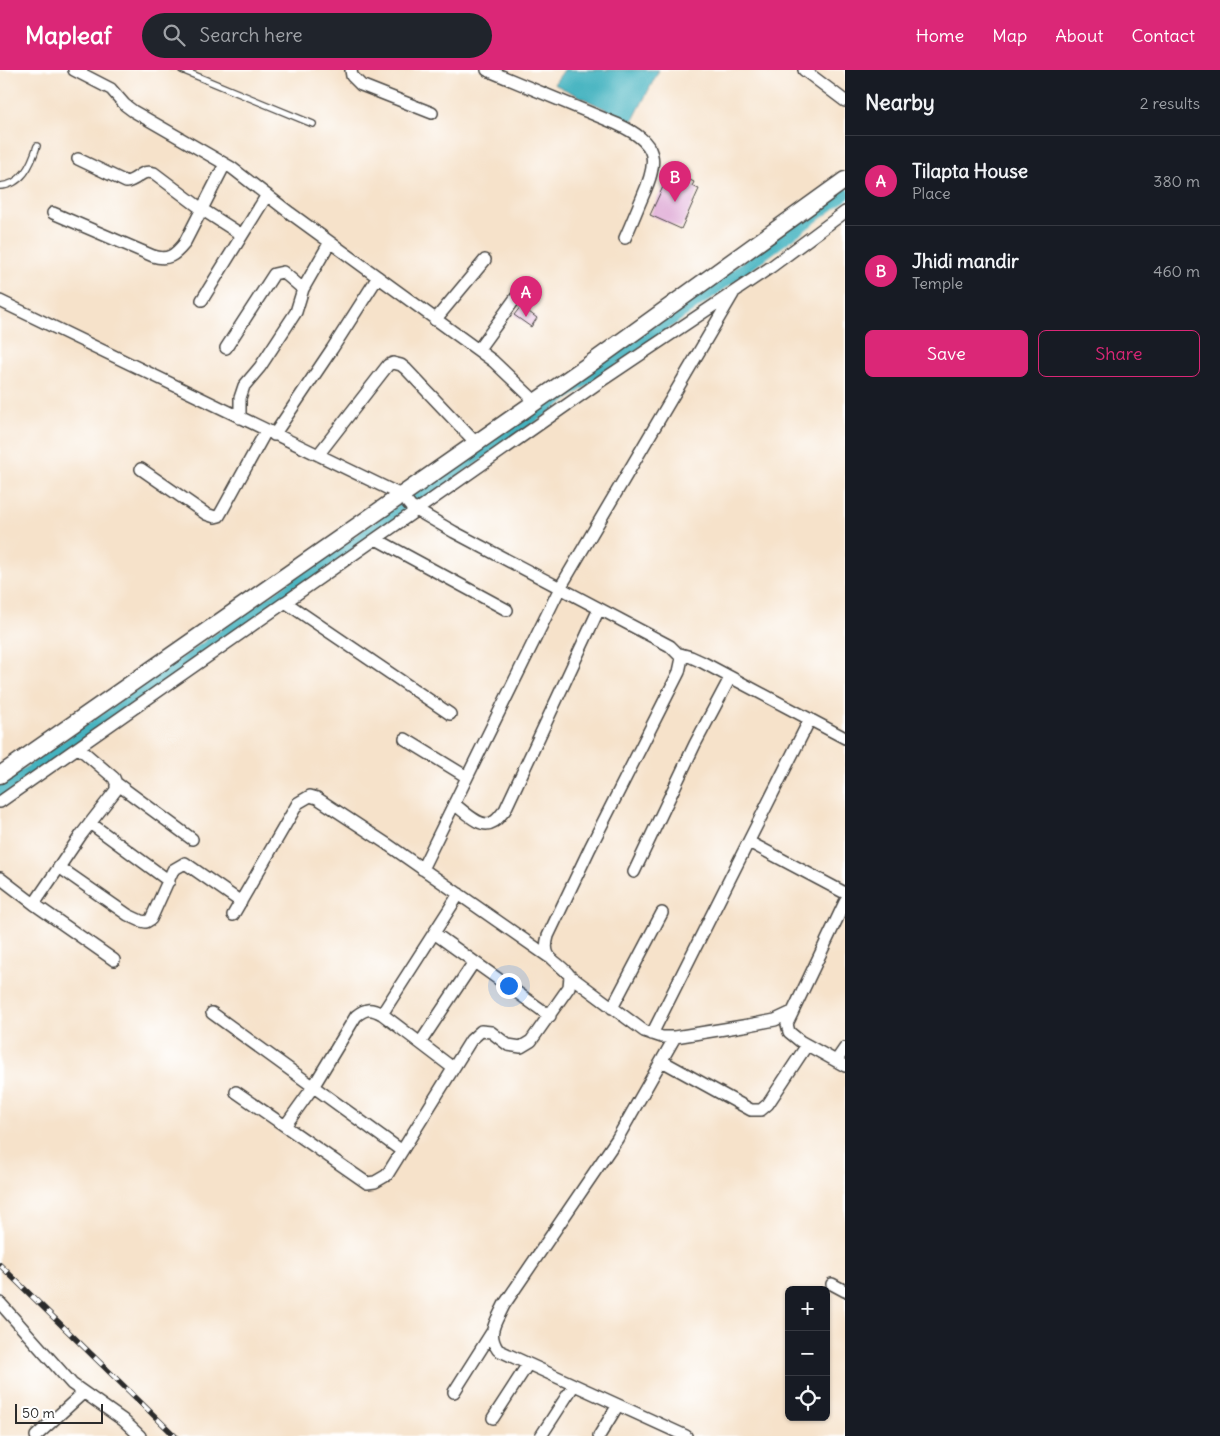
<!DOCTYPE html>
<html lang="en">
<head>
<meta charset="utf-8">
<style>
  :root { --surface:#171b24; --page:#20242c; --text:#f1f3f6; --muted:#9ea1a6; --line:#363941; --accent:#db2777 }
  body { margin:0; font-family:Delius,sans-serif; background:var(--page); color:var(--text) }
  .controls { position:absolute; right:15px; bottom:15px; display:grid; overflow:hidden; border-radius:8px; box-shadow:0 1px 4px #0004 }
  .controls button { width:45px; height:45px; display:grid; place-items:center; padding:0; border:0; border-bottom:1px solid var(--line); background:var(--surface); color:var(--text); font:25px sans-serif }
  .scale { position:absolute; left:15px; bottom:12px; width:88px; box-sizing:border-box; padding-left:5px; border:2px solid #2b2b2b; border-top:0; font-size:14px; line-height:18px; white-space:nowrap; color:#2b2b2b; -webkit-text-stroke:4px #fff; paint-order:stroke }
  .you { position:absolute; left:508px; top:915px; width:18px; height:18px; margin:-12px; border:4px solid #fff; border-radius:50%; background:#1a73e8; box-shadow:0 0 0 8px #1a73e833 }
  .badge { display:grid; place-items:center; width:32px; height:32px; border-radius:50%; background:var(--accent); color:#fff; font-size:16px; font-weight:700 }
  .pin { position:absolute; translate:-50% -41px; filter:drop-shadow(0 1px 2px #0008) }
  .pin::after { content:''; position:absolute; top:26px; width:18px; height:15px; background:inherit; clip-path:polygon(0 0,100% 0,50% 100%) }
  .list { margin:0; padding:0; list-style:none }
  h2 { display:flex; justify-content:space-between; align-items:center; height:65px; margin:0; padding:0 20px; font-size:21px }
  h2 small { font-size:16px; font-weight:400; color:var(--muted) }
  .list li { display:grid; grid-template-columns:32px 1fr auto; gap:15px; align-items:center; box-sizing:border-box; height:90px; padding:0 20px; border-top:1px solid var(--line) }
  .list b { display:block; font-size:19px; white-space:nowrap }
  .list p { margin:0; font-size:16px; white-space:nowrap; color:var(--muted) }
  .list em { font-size:16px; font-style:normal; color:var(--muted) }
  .actions { display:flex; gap:10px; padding:15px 20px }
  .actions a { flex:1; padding:11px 0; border:1px solid var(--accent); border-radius:8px; text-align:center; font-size:18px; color:var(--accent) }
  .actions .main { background:var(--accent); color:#fff }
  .icon { flex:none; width:28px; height:28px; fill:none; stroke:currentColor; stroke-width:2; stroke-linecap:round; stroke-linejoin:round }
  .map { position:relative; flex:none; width:845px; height:1366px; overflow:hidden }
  header { display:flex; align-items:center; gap:30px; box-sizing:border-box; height:70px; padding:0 25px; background:var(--accent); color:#fff }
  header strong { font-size:24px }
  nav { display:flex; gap:28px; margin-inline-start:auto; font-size:18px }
  .search { width:350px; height:45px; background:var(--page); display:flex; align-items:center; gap:12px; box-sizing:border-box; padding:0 18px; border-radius:28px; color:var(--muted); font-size:19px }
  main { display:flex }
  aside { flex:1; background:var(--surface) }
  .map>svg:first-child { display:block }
  .water { fill:#45b3c0; stroke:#386f76 }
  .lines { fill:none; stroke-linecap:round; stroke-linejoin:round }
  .canal { stroke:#45b3c0; stroke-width:12 }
  .building { fill:#dda5d3 }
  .lane-casing { stroke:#494643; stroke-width:8 }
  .street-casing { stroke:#494643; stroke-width:14 }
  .secondary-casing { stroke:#494643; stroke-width:19 }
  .lane { stroke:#fff; stroke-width:5.5 }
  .street { stroke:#fff; stroke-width:11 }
  .secondary { stroke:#fff; stroke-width:16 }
  .rail-casing { stroke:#2b2b2b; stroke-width:5.5 }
  .rail { stroke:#fff; stroke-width:4; stroke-dasharray:11; stroke-linecap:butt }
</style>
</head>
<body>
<header>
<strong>Mapleaf</strong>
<div class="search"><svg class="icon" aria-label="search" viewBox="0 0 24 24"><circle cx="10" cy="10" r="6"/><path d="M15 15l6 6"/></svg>Search here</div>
<nav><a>Home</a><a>Map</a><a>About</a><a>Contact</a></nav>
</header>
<main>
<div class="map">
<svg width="845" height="1366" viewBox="0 0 845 1366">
  <rect width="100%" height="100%" fill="#fff"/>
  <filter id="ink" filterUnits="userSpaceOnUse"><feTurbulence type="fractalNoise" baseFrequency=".02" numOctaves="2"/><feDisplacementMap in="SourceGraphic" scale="10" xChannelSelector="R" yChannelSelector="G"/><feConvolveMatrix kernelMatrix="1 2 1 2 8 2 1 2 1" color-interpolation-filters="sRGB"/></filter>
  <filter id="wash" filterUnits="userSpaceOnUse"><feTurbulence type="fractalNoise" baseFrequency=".0096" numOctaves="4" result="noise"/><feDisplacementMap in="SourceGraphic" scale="20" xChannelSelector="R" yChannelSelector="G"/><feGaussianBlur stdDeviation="1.12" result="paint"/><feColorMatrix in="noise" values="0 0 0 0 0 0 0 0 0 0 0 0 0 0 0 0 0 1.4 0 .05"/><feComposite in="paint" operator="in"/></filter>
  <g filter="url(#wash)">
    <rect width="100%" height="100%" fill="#f6e2ca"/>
    <path class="water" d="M564,0H659L632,52L554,14Z"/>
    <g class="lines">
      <path class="canal" d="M0,722L711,222L845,124"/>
    </g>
    <g id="blocks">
      <path class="building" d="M678,104L694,112L692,116L699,119L681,159L650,145L668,106L675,110Z
        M521,236L537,248L531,257L514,245Z"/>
    </g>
  </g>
  <g filter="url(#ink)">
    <use href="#blocks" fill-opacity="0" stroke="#494643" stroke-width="1"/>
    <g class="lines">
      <g class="lane-casing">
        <path id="lane" d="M182,0L313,54
          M0,116C22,115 31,95 37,76"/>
      </g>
      <g class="street-casing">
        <path id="street" d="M74,0L111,19L125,35L133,41L232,98L290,143L493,291L535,331
          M351,0L352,6L361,15L432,43
          M487,0L617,54C659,73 659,90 642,128C636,142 631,155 625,168
          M804,0L845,31
          M78,89L126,112C139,110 140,99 154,103L203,140L242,165
          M53,143L153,186C168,191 175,185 184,174L225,94
          M202,230L267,125
          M0,231L401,425L411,437L454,462L670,576L682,588L679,602L590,778L548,866C541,891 557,889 570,906L569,917L531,971L521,977L508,975L491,962L481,961L471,970L387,1105L375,1112L367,1113L236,1022
          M435,250L485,190
          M226,278L274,204L283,202L303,219
          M478,280L525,215
          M240,348V328L244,316L260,297L296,242L303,219L330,172
          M274,365L332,279L378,207
          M318,385L388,295L393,293L401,295L406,299L476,373
          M141,399L206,444L215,447L219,446L223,439L266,361
          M376,469L507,540
          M285,532L450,644
          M680,584L691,587L702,592L845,668
          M405,669L467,707
          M116,713L192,769
          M0,732L601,311L771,197L845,142
          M454,734C464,741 481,760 493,752C498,750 501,744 505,740L599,539
          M90,753L169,811
          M749,772L845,823
          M59,797L128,845L141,851L146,852L151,849L173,800L185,793L241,832
          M422,799L560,518L733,224
          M634,802L695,674L730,608
          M0,808L34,834L114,890
          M845,832L787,954L789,962L800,971L845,996
          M34,834L81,765L116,720V713L114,708L79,678
          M233,845L298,733L310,726L317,728L387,774L549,887
          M434,863L550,946
          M570,906L644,961L662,967H675L749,955L775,950L792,942
          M612,938L662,843
          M212,943L402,1081
          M382,944L459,824
          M652,964L810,649
          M675,967L617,1069L504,1235C496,1252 486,1263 498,1280L686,1366
          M420,973L474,892
          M662,991L751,1040H761L768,1034L807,975
          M836,991L845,978
          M285,1056L313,1017L356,946C366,938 371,938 382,944L453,998
          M832,1214L845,1221
          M0,1233L72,1314L123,1350L140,1366
          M454,1322L492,1262
          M493,1348L528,1294
          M36,1366L83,1323
          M541,1366L574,1315
          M599,1366L618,1335"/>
      </g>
      <g class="secondary-casing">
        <path id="secondary" d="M0,705L597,289L845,110"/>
      </g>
      <use href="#lane" class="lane"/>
      <use href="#street" class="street"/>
      <use href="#secondary" class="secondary"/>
      <g class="rail-casing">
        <path id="rail" d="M0,1195L175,1366"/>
      </g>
      <use href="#rail" class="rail"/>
    </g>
  </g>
</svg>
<div class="controls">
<button>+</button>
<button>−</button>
<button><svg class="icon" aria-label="locate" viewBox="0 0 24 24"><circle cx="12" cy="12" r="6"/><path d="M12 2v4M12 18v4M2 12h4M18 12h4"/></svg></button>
</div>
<div class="scale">50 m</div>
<div class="you"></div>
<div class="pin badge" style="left:526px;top:247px">A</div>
<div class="pin badge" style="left:675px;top:132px">B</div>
</div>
<aside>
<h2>Nearby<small>2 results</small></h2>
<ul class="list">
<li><span class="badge">A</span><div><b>Tilapta House</b><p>Place</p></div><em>380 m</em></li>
<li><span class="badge">B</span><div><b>Jhidi mandir</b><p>Temple</p></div><em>460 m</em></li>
</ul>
<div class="actions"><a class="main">Save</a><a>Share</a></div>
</aside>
</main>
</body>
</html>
